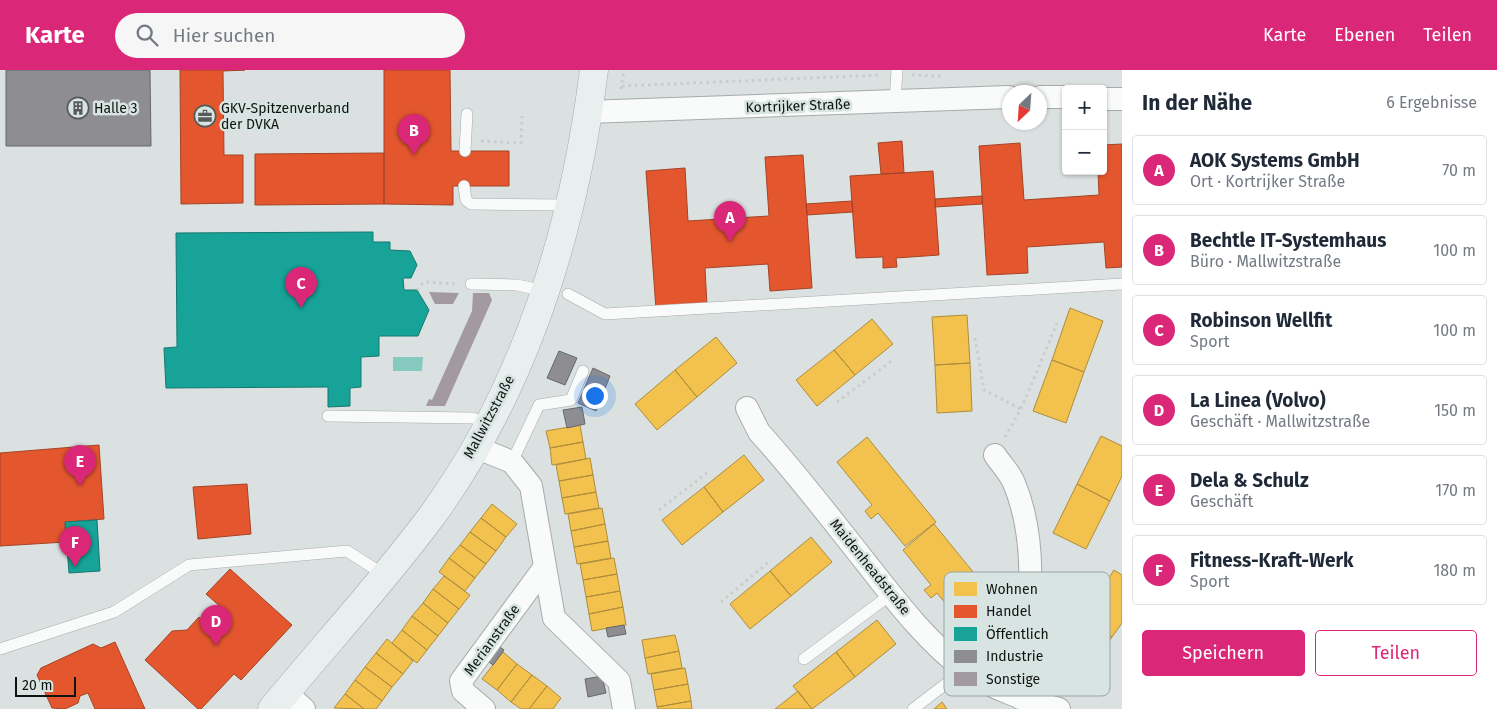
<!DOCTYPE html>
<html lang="de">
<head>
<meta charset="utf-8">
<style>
  :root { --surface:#fff; --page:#f6f6f7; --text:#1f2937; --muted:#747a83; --line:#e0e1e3; --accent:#db2777 }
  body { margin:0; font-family:"Fira Sans",sans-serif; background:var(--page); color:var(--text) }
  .controls { position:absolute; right:15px; top:15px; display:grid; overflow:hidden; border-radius:5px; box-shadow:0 1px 4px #0004 }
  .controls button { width:45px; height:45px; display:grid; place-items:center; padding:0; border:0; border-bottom:1px solid var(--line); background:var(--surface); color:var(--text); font:25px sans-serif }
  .compass { position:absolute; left:1002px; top:15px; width:45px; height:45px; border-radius:50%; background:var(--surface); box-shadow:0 1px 4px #0004; rotate:205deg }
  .scale { position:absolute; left:15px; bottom:12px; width:61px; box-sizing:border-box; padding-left:5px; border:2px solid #0f1312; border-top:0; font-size:14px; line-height:18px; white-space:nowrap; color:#0f1312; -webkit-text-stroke:4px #d7e4e1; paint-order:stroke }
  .you { position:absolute; left:594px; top:325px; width:18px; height:18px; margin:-12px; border:4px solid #fff; border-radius:50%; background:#1a73e8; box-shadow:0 0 0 8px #1a73e833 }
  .badge { display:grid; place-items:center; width:32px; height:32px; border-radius:50%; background:var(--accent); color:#fff; font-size:16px; font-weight:700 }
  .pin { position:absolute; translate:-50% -41px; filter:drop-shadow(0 1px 2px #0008) }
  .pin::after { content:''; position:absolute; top:26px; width:18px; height:15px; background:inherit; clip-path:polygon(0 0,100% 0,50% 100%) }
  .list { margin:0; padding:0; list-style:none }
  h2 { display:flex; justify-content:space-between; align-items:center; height:65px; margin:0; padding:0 20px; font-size:21px }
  h2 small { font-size:16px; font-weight:400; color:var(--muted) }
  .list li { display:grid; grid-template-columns:32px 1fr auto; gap:15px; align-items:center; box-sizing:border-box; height:70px; margin:0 10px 10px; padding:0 10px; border:1px solid var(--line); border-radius:5px }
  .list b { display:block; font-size:19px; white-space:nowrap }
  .list p { margin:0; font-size:16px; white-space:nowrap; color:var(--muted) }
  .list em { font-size:16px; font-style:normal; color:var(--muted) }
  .actions { display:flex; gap:10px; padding:15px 20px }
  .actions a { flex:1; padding:11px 0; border:1px solid var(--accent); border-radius:5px; text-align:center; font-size:18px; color:var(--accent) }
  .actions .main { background:var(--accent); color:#fff }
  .icon { flex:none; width:28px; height:28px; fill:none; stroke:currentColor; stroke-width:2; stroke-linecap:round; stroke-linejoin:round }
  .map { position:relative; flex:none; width:1122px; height:639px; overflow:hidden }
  header { display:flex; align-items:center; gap:30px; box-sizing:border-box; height:70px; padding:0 25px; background:var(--accent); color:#fff }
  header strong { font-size:24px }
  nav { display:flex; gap:28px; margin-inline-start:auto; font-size:18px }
  .search { width:350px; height:45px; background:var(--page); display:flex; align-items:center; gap:12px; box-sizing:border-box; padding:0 18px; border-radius:28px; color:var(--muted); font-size:19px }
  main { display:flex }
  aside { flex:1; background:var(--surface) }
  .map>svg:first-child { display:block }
  .water { fill:#86cabf }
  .homes { fill:#f2c14e; stroke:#ae8d3c }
  .shops { fill:#e4572e; stroke:#a44326 }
  .public { fill:#17a398; stroke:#157870 }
  .industry { fill:#8d8d92; stroke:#67686c }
  .building { fill:#a39aa0 }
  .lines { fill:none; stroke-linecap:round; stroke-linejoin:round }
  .lane-casing { stroke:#a6abaa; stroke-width:12 }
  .street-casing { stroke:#a6abaa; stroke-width:24 }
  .secondary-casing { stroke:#a6abaa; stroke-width:29 }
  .path { stroke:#cacccc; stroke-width:3; stroke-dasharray:2.5 4; stroke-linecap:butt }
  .lane { stroke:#f9fafa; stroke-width:11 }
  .street { stroke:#f9fafa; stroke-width:22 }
  .secondary { stroke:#e8efee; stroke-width:28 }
  .labels { text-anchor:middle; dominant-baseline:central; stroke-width:5; stroke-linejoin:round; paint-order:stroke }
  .street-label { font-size:14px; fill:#0f1312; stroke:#d7e4e1 }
  .poi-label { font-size:14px; fill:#0f1312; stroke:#d7e4e1; text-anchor:start }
  .key { fill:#d7e4e1; stroke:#9ba5a3; stroke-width:1 }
  .key-label { font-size:14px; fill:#0f1312 }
</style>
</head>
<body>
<header>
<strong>Karte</strong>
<div class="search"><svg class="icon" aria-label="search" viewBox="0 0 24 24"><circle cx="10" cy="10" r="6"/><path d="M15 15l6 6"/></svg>Hier suchen</div>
<nav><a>Karte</a><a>Ebenen</a><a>Teilen</a></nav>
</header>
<main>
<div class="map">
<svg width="1122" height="639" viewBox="0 0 1122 639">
  <rect width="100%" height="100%" fill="#dae1e0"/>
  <path class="water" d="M393,287H423L422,301H393Z"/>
  <path class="homes" d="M1070,238L1103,251L1084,302L1052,290Z
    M967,245L970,293L935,295L932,247Z
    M872,249L893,274L855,305L834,280Z
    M716,267L737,293L697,327L675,300Z
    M834,280L855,305L817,336L796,310Z
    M1052,290L1084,302L1066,353L1033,341Z
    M970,293L972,341L937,343L935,295Z
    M675,300L697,327L657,360L635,334Z
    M580,355L583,372L550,378L546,361Z
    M1101,366L1122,376V406L1110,431L1077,414Z
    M867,367L936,452L905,476L878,443L871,449L865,441L872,435L837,392Z
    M583,372L586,389L552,395L550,378Z
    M744,385L764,410L723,442L704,417Z
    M590,388L593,405L559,411L556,395Z
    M593,405L596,422L562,428L559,411Z
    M1077,414L1110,431L1086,479L1053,463Z
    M704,417L723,442L682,475L662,450Z
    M596,422L599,438L565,444L562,428Z
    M492,434L517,454L506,467L481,448Z
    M602,438L605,454L571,461L568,444Z
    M481,448L506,467L496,481L470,462Z
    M605,454L608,471L574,477L571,461Z
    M934,454L1004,540L973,566L937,523L931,528L924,520L931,515L903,480Z
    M470,462L496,481L486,494L460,475Z
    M811,467L832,492L791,526L770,501Z
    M608,471L611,488L577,494L574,477Z
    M460,475L486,494L475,508L449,488Z
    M449,488L475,508L465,521L439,502Z
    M614,488L617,504L583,510L580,494Z
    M1114,500L1122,505V553L1112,567L1083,547Z
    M770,501L791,526L750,559L730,534Z
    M617,504L620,521L586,527L583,510Z
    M444,506L470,525L459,539L433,519Z
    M433,519L459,539L448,553L423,533Z
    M620,521L623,537L589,544L586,527Z
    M423,533L448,553L438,566L412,546Z
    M623,537L626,555L592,561L589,544Z
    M412,546L438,566L427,580L402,560Z
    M1083,547L1112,567L1081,613L1051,593Z
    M877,550L896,574L855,607L836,582Z
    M402,560L427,580L417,593L392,573Z
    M675,565L679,581L645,588L642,570Z
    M387,569L413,591L403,604L376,583Z
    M679,581L682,598L648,604L645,588Z
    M503,582L517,594L497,620L482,609Z
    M836,582L855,607L812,639L793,616Z
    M376,583L403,604L392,617L365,597Z
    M517,594L532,605L511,632L497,620Z
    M365,597L392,617L382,631L355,610Z
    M685,598L688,614L654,620L651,604Z
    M532,605L547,616L529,639H521L511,632Z
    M355,610L382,631L376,639H364L345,624Z
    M688,614L691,631L657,637L654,620Z
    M547,616L561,628L553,639H529Z
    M798,621L812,639H775Z
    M345,624L364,639L334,638Z
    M691,631L692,639H658L657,637Z
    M942,632L947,639H934Z"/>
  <path class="shops" d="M180,0H245L223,1L224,85H243V133L181,134Z
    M384,0H450L451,81H509V116H453V135L384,134Z
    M902,71L904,103L881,104L878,73Z
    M1020,73L1024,130L1099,125L1098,101H1103V75L1122,74V197L1106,198L1104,172L1027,177L1028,203L987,205L979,76Z
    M384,83V134L255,135V84Z
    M803,85L812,218L770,221L768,194L705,198L707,236L656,239L646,101L685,98L688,151L769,146L765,87Z
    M933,101L939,185L896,188L897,197L883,198V187L856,188L850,106Z
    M982,126V134L935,137V129Z
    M852,131L853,142L807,145L806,134Z
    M99,375L104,449L65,452L66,472L0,476V383Z
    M247,414L251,464L198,469L193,417Z
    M230,499L292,555L241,610L234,604L201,639H198L145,590L172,561L187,560L199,547L208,556L223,539L206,524Z
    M115,572L145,639H95L88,623L80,626L78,633L65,639L52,638L37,605L41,598L93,574L101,578Z"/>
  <path class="public" d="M373,162V172H390V180L410,181L417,195L411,208H403L404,220H417L429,240L418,266H379V286L361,287V317L350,318V336L328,337V317L166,318L164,278L177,277L176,163Z
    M97,450L100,501L69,503L65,452Z"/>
  <path class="industry" d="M6,0H150L151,76H6Z
    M559,281L577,288L565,315L547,308Z
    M593,298L610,306L596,341L578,333Z
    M582,337L585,354L567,358L563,340Z
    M624,555L626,564L608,567L606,558Z
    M497,575L504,580L493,595L485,589Z
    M602,606L606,623L588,627L585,609Z"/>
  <path class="building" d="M429,222L459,223L453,234H435Z
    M473,223H489L492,230L445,336H426L429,329L432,330L472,241Z"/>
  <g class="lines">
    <g class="lane-casing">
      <path id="lane" d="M895,32L897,0
        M465,81L467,44
        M464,116L466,130L471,134L569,135
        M471,214L517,215L545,221
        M568,224L605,244L1122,214
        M328,346L473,348L487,354
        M512,392L539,335L571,330L583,301
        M0,579L114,542L189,495L347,481L386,506
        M804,589L890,525
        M913,639L964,600"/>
    </g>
    <g class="street-casing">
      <path id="street" d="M1040,27H1066
        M1103,29H1122
        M587,42L1009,27
        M747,338L759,362C797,404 832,450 867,494C896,531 927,572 965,600C993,620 1027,630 1059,639
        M475,377L512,392L531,416L554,548L619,611L624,639
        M995,385C1001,394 1010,403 1014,413C1042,480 1027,558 1020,628
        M285,622L304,639
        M484,639L463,621L461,611L544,498"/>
    </g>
    <g class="secondary-casing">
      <path id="secondary" d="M272,639C325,575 381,514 431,447C526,317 574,158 594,0"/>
    </g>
    <path class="path" d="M912,5L941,6
      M622,16L881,5
      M621,19L624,0
      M481,71L521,73L522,46
      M417,220L424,212L458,214
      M975,268L984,320L1021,339
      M837,332L893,290
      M1005,367L1021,339L1057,253
      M659,440L707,403
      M721,532L771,490"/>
    <use href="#lane" class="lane"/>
    <use href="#street" class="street"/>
    <use href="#secondary" class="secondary"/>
  </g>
  <defs>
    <g id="building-ring" transform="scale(1.125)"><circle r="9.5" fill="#d7e4e1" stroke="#565b5a" stroke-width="1.5"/><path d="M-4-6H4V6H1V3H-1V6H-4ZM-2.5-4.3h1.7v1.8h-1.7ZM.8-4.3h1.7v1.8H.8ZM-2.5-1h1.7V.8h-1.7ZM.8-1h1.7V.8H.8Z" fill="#565b5a"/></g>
    <g id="office-ring" transform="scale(1.125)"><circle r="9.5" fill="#d7e4e1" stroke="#565b5a" stroke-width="1.5"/><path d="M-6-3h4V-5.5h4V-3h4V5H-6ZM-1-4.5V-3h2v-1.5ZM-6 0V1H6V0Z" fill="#565b5a"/></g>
  </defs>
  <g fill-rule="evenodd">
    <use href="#building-ring" x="78" y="38"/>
    <use href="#office-ring" x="205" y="46"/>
  </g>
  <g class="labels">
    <g class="street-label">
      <text transform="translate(798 36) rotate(-2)">Kortrijker Straße</text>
      <text transform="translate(489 347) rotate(-62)">Mallwitzstraße</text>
      <text transform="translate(870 497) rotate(51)">Maidenheadstraße</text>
      <text transform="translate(492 570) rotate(-54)">Merianstraße</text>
    </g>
    <g class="poi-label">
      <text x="94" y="38">Halle 3</text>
      <text x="221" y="38">GKV-Spitzenverband<tspan x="221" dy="16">der DVKA</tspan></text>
    </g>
  </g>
  <rect x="944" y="502" width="166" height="124" rx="8" class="key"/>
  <rect x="954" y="512" width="23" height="14" fill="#f2c14e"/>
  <rect x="954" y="535" width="23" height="13" fill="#e4572e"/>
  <rect x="954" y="557" width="23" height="14" fill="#17a398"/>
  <rect x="954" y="580" width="23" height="13" fill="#8d8d92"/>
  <rect x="954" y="602" width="23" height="14" fill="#a39aa0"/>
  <g class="key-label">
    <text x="986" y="524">Wohnen</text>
    <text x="986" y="546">Handel</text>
    <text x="986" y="569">Öffentlich</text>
    <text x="986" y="591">Industrie</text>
    <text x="986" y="614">Sonstige</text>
  </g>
</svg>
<div class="controls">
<button>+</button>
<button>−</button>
</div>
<svg class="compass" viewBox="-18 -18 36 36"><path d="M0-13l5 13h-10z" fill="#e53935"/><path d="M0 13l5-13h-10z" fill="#747a83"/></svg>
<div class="scale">20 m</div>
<div class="you"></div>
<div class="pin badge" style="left:730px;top:172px">A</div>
<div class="pin badge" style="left:414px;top:85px">B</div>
<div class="pin badge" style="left:301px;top:238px">C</div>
<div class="pin badge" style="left:216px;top:576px">D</div>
<div class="pin badge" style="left:80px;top:416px">E</div>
<div class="pin badge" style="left:75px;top:497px">F</div>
</div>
<aside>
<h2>In der Nähe<small>6 Ergebnisse</small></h2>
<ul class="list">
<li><span class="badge">A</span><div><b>AOK Systems GmbH</b><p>Ort · Kortrijker Straße</p></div><em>70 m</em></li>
<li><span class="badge">B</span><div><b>Bechtle IT-Systemhaus</b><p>Büro · Mallwitzstraße</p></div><em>100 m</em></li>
<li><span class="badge">C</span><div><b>Robinson Wellfit</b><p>Sport</p></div><em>100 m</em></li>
<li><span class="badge">D</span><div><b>La Linea (Volvo)</b><p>Geschäft · Mallwitzstraße</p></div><em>150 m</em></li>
<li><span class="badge">E</span><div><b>Dela &amp; Schulz</b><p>Geschäft</p></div><em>170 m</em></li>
<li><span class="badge">F</span><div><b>Fitness-Kraft-Werk</b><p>Sport</p></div><em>180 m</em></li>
</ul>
<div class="actions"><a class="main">Speichern</a><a>Teilen</a></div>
</aside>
</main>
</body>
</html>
